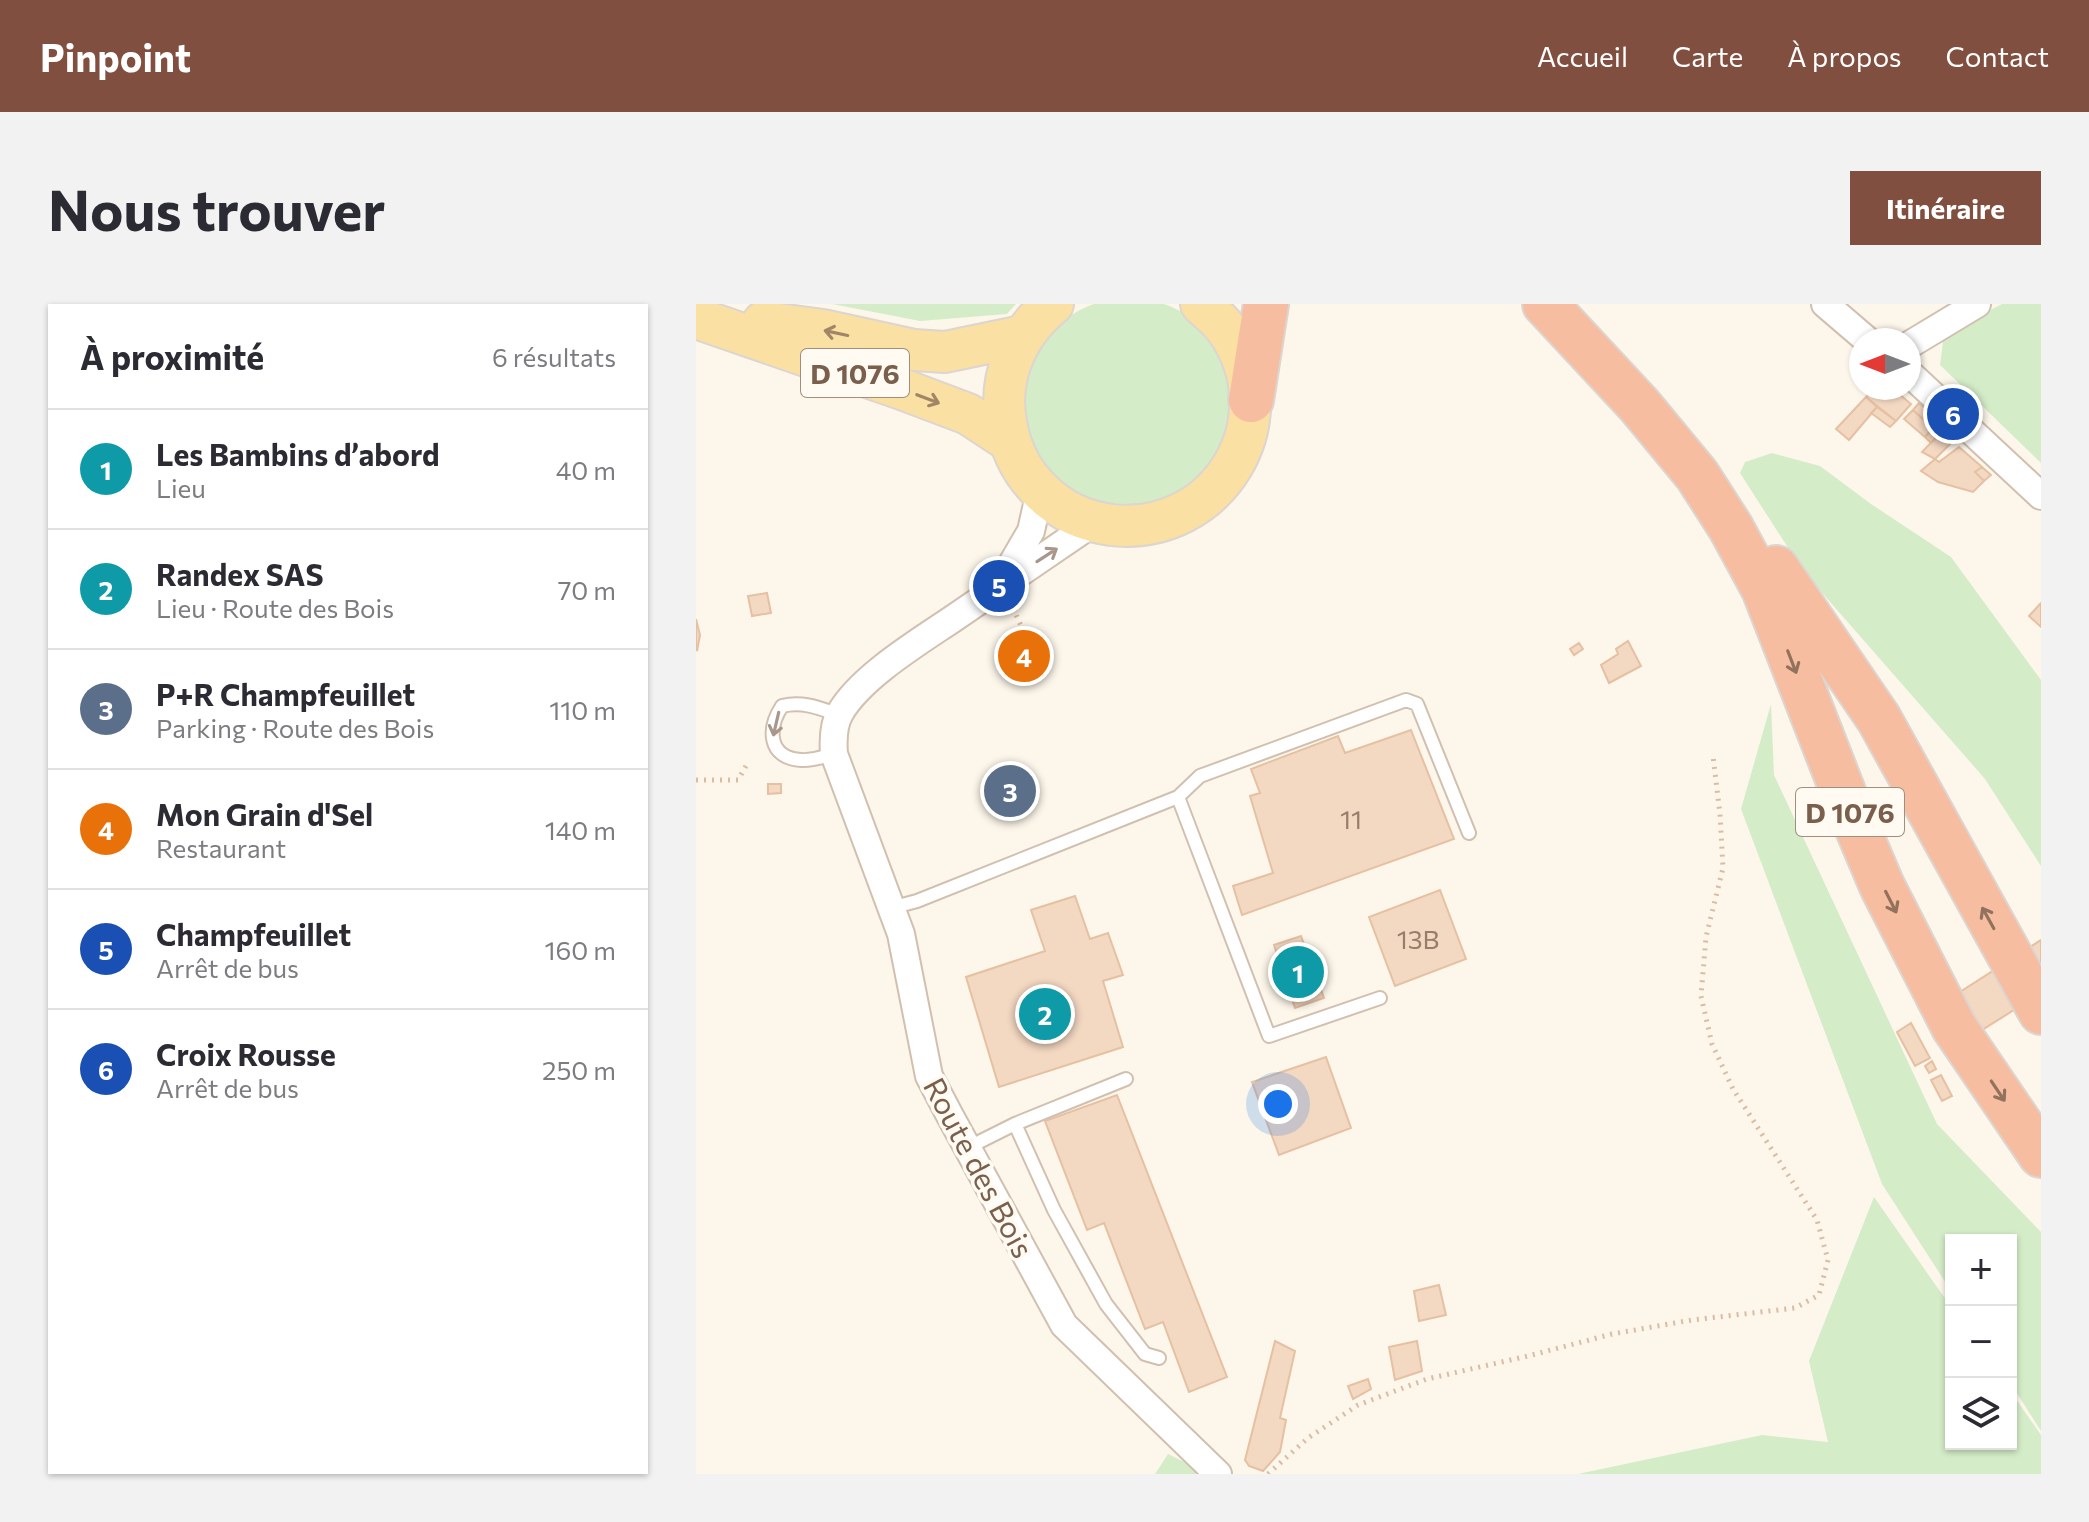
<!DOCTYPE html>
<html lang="fr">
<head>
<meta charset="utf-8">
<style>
  :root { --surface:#fff; --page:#f2f2f3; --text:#2b2b33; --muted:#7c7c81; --line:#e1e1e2; --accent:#804f40 }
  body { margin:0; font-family:Commissioner,sans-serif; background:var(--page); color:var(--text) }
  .controls { position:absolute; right:24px; bottom:24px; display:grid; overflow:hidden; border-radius:0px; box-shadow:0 2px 6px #0004 }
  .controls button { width:72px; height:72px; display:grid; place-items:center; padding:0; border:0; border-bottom:2px solid var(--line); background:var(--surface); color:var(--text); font:40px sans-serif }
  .compass { position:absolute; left:1153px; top:24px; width:72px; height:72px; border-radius:50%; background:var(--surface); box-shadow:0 2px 6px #0004; rotate:270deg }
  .you { position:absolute; left:582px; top:800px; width:28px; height:28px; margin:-20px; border:6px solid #fff; border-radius:50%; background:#1a73e8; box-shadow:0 0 0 12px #1a73e833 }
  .badge { display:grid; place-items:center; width:52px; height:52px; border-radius:50%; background:var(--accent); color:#fff; font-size:26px; font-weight:700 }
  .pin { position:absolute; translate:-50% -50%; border:4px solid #fff; box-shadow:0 2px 8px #0006 }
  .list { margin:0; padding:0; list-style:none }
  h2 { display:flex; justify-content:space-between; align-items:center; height:104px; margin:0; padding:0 32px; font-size:34px }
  h2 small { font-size:26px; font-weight:400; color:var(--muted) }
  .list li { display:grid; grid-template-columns:52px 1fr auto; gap:24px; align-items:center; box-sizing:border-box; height:120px; padding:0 32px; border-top:2px solid var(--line) }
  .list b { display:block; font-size:30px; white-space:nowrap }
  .list p { margin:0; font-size:26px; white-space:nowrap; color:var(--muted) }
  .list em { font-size:26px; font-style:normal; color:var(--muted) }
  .icon { flex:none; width:44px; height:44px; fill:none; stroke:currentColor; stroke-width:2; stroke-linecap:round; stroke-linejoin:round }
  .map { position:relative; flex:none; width:1345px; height:1170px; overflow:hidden; border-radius:0px }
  header { display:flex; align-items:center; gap:48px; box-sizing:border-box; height:112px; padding:0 40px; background:var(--accent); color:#fff }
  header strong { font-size:38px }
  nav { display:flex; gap:44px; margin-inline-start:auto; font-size:28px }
  .intro { display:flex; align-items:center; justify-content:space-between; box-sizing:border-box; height:192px; padding:0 48px }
  h1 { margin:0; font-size:56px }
  .button { padding:20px 36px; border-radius:0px; background:var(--accent); color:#fff; font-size:28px; font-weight:700 }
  main { display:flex; gap:48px; padding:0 48px }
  aside { flex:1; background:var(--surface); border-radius:0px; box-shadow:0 2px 6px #0004 }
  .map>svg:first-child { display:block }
  .green { fill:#d4ecc8 }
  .building { fill:#f3d8c2; stroke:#e6c0a2; stroke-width:2 }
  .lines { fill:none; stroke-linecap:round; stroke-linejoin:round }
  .lane-casing { stroke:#d1c0af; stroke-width:16 }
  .street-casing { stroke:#d1c0af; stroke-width:30 }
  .primary-casing { stroke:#dcd5d0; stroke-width:44 }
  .highway-casing { stroke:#dcd5d0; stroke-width:48 }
  .path { stroke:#d9bca4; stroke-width:5; stroke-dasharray:2 6; stroke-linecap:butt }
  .lane { stroke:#fff; stroke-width:12 }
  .street { stroke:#fff; stroke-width:26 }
  .primary { stroke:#fbe0a3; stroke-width:40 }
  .highway { stroke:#f7bda1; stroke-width:44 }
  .oneway { stroke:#a18666 }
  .oneway2 { stroke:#a9978b }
  .oneway3 { stroke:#93725d }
  .labels { text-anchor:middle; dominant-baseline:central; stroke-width:7; stroke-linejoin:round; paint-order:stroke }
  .number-label { font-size:26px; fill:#987d6a }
  .shield { fill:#fffbf2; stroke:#a28e7e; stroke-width:2 }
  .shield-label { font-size:28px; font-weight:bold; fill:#7a5f4c }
  .street-label { font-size:30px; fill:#7a5f4c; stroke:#fffbf2 }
</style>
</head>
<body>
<header>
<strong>Pinpoint</strong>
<nav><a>Accueil</a><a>Carte</a><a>À propos</a><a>Contact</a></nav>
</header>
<div class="intro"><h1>Nous trouver</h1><a class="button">Itinéraire</a></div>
<main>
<aside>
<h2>À proximité<small>6 résultats</small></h2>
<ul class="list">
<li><span class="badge" style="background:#0f9aa8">1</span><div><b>Les Bambins d’abord</b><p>Lieu</p></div><em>40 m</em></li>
<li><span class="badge" style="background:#0f9aa8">2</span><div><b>Randex SAS</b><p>Lieu · Route des Bois</p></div><em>70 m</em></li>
<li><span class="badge" style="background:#5c6f8a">3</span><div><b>P+R Champfeuillet</b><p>Parking · Route des Bois</p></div><em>110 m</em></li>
<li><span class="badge" style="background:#e8710a">4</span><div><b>Mon Grain d'Sel</b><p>Restaurant</p></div><em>140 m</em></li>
<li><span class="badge" style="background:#1a4fb4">5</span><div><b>Champfeuillet</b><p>Arrêt de bus</p></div><em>160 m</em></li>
<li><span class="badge" style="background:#1a4fb4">6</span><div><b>Croix Rousse</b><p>Arrêt de bus</p></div><em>250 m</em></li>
</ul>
</aside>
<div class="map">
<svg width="1345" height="1170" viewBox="0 0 1345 1170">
  <rect width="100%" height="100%" fill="#fdf7eb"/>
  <path class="green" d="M327 100a106 106 0 1 1 212 0a106 106 0 1 1-212 0Z
    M136,0H320L311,10L224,17Z
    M1306,0H1345V159L1244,61L1248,30Z
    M1076,149L1124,162L1175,200L1255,253L1345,376V562L1289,475L1107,267L1044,169L1049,158Z
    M1075,400L1078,471L1241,820L1345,928V1127L1315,1080V936H1255V987L1186,880L1045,505Z
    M1178,893L1255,1003V1140H1315V1088L1345,1131V1170H882L1066,1131L1132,1138L1113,1057Z
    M472,1150L513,1170H459Z"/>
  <path class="building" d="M1180,84H1196L1215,100L1200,117L1170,93Z
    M1170,93L1181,103L1153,136L1140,125Z
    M1223,99L1250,123L1244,130L1217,106Z
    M1181,103L1200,117L1194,123L1175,109Z
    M1217,106L1237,124L1229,133L1208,115Z
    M1250,123L1262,132L1239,155L1226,148Z
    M1237,124L1244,130L1235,139L1229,133Z
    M1263,143L1286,163L1279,168L1288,177L1277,188L1242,178L1225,167L1239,155L1243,158Z
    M1286,163L1295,171L1288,177L1279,168Z
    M71,289L75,309L56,312L52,292Z
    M1345,299V323L1333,312Z
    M0,315L4,331L1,347L0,341Z
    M932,337L945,362L913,379L905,361L922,350L920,345Z
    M883,339L887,345L878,351L874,345Z
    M715,426L758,535L546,611L537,582L577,569L554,492L564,489L555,465L642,432L649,449Z
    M72,480H85V489L72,490Z
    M744,586L770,655L699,682L673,613Z
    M379,592L394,635L412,629L427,671L407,677L427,743L303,783L270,673L349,647L335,606Z
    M605,632L628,694L599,704L578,641Z
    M1345,636V689L1251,748L1228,711Z
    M1215,719L1234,754L1219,762L1201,728Z
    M630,753L655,824L583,851L556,778Z
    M1236,757L1240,765L1233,769L1229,762Z
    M1245,771L1256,792L1246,797L1235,776Z
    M421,791L531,1073L493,1088L467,1018L449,1025L408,919L391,926L349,817Z
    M743,981L750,1011L723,1017L718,987Z
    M579,1037L599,1047L584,1114L590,1116L584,1148L567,1167L553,1162L549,1156Z
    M721,1037L726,1067L699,1076L693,1043Z
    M672,1075L675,1085L657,1095L652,1082Z"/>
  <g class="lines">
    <g class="lane-casing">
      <path id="lane" d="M138,450C127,453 115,457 105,456C72,454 71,425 86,402C107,397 123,404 143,411
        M482,493L504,472L710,396L721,400L773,529
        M195,604L221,597L482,493L573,732L684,694
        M319,820L358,906L410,1000L449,1050L463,1054
        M271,844L319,820L430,775"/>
    </g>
    <g class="street-casing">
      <path id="street" d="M1129,0L1171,36
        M1213,41L1281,0
        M1213,69L1345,192
        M397,219C352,250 307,281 261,312C226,336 165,372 144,409C137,421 137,436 138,450L205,630L233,772L253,810L368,1021L522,1170
        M307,275L335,227L344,187"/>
    </g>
    <g class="primary-casing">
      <path id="primary" d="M357,0C321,29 302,73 310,118C315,152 332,179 359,199C376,212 395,218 415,221C523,233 593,115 531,26C524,16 514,8 505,0
        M0,14L203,84L272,110L313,137
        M67,18L127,26L218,46L249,48L326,32"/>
    </g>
    <g class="highway-casing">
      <path id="highway" d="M849,0L944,102L1001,171L1035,224L1068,285L1156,511L1186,582L1258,723L1345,851
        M555,96L570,0
        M1080,264L1183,415L1345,708"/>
    </g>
    <path class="path" d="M317,304L342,360
      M0,476H42L50,462
      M572,1170L612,1134L662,1101L731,1075L832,1052L916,1030L996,1016L1099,1004L1123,991L1132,956L1121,916L1037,785L1016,740L1005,692L1010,633L1027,564L1024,510L1017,452"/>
    <use href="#lane" class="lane"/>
    <use href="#street" class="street"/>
    <use href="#primary" class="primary"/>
    <use href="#highway" class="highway"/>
  </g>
  <defs><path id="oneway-shaft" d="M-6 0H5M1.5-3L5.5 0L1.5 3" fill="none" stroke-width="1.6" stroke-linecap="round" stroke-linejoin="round" transform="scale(2)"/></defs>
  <g class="oneway">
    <use href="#oneway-shaft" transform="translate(140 29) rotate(-168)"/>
    <use href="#oneway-shaft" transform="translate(232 95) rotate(21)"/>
  </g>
  <g class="oneway2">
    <use href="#oneway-shaft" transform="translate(351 251) rotate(-33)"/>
    <use href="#oneway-shaft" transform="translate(80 420) rotate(103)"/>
  </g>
  <g class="oneway3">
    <use href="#oneway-shaft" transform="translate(1096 358) rotate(69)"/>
    <use href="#oneway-shaft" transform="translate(1195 598) rotate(63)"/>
    <use href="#oneway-shaft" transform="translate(1292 614) rotate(-119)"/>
    <use href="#oneway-shaft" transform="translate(1302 787) rotate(56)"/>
  </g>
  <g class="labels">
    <g class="number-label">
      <text x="655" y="514">11</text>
      <text x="722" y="634">13B</text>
    </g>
    <g class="shield">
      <rect x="105" y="45" width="108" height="48" rx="6"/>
      <rect x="1100" y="484" width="108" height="48" rx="6"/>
    </g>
    <g class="shield-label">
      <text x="159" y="69">D 1076</text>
      <text x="1154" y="508">D 1076</text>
    </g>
    <g class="street-label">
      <text transform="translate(284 863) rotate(62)">Route des Bois</text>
    </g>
  </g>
</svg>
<div class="controls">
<button>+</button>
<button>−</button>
<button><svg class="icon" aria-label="layers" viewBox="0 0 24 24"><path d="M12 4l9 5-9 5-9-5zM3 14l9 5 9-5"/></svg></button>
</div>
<svg class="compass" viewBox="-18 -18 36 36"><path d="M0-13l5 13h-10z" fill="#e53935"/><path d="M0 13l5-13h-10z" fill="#7c7c81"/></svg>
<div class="you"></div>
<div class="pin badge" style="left:602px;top:668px;background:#0f9aa8">1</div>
<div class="pin badge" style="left:349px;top:710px;background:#0f9aa8">2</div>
<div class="pin badge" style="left:314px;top:487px;background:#5c6f8a">3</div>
<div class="pin badge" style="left:328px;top:352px;background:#e8710a">4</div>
<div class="pin badge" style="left:303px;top:282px;background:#1a4fb4">5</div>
<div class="pin badge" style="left:1257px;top:110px;background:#1a4fb4">6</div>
</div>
</main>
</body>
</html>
